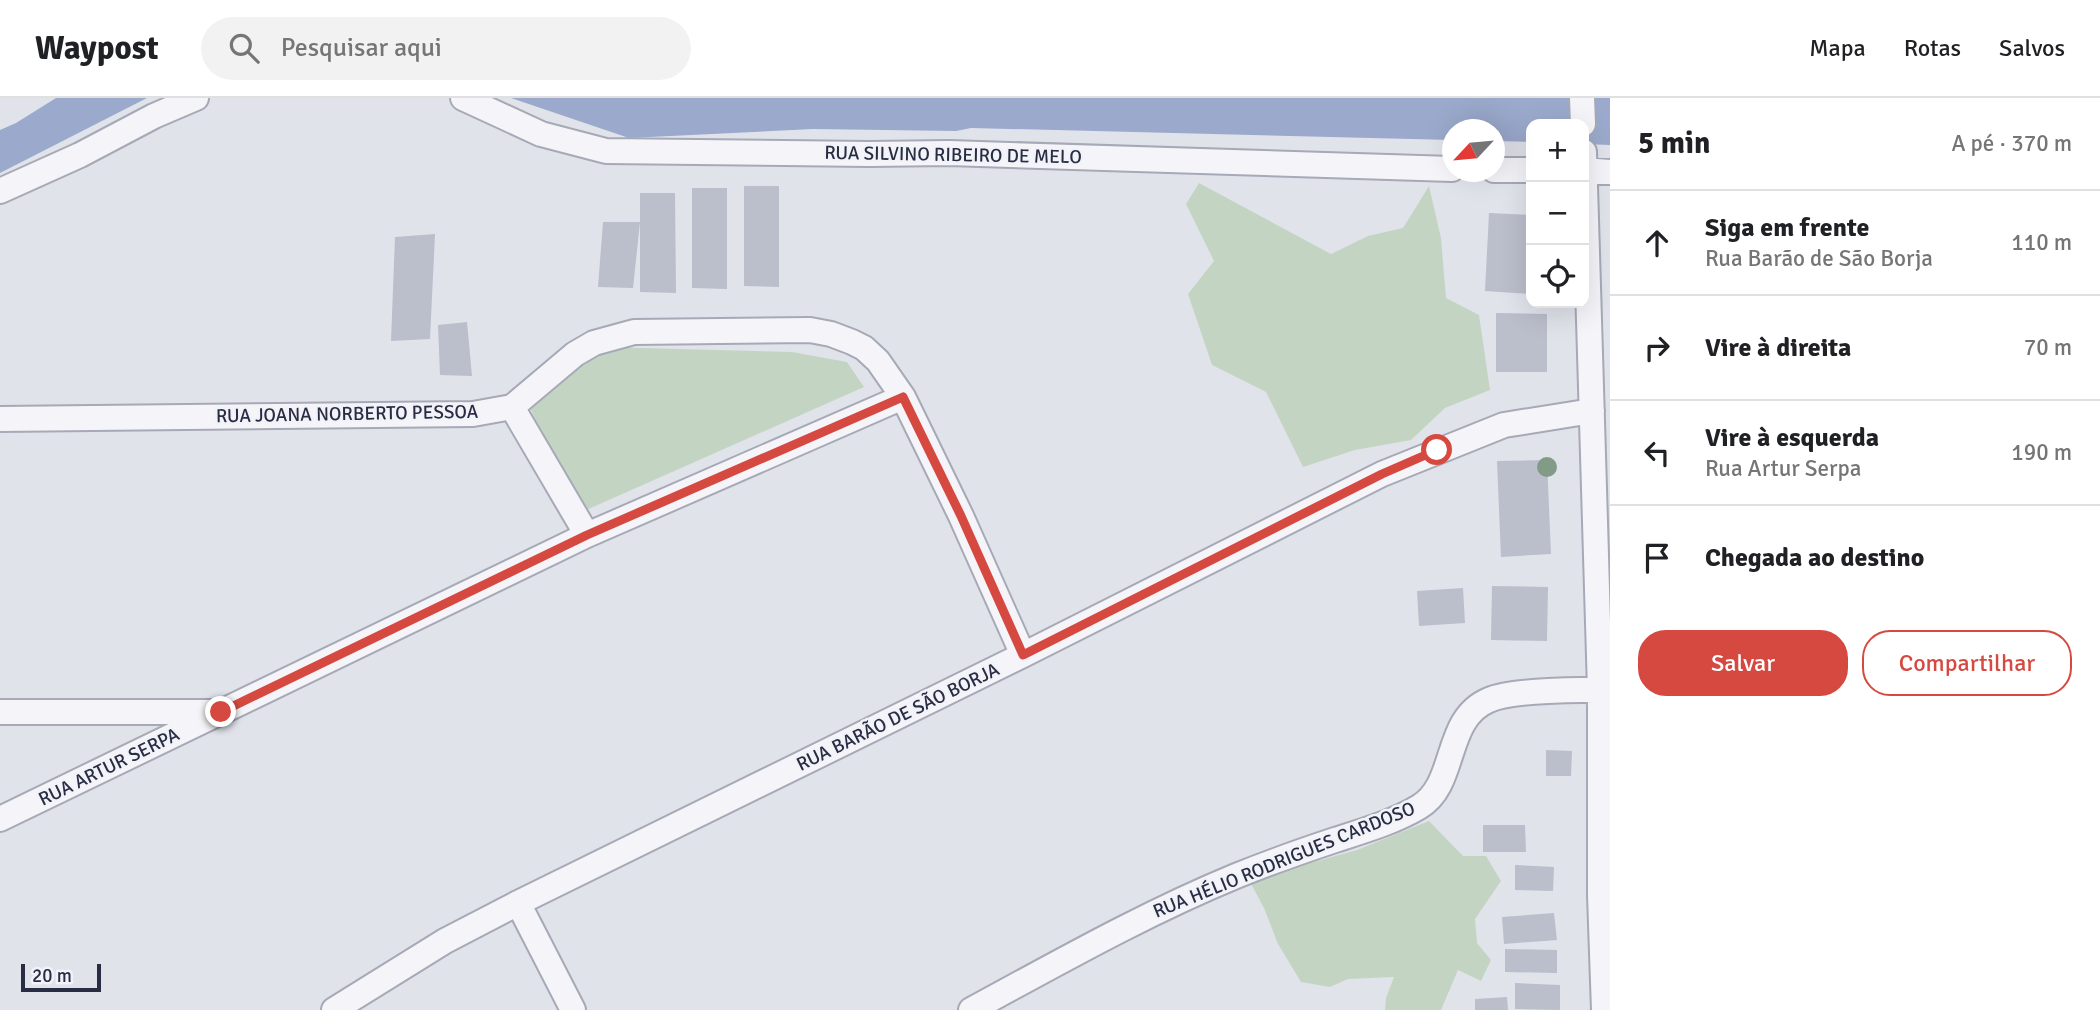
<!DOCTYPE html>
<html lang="pt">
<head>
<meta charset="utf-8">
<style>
  :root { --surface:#fff; --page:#f2f2f2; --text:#202124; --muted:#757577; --line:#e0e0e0; --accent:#d54941 }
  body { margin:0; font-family:Signika,sans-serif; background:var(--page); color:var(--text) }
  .controls { position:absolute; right:21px; top:21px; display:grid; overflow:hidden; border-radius:14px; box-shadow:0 7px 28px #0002 }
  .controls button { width:63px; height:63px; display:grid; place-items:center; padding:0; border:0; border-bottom:2px solid var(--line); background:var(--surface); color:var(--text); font:35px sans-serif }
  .compass { position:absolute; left:1442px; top:21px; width:63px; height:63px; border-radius:50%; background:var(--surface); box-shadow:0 7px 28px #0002; rotate:244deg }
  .scale { position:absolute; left:21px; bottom:18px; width:80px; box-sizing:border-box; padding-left:7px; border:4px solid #292d44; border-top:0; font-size:19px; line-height:24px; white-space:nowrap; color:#292d44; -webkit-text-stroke:5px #f1f3f8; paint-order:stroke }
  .stop { position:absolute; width:21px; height:21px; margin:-16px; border:5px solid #d54941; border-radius:50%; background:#fff }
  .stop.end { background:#d54941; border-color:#fff; box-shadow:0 2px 7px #0008 }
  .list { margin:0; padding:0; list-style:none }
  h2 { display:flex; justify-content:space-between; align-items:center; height:91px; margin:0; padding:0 28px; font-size:30px }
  h2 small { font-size:23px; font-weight:400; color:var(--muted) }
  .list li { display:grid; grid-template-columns:46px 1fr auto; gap:21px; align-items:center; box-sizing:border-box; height:105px; padding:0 28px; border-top:2px solid var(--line) }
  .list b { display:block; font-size:26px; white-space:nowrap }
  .list p { margin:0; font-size:23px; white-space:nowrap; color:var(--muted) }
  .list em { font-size:23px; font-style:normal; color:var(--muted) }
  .actions { display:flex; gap:14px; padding:21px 28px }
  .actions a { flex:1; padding:16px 0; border:2px solid var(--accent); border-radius:28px; text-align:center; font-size:24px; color:var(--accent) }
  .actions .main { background:var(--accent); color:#fff }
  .icon { flex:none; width:38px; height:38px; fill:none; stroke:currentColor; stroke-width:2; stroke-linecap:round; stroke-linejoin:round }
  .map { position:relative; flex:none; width:1610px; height:912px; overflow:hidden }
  header { display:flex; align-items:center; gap:42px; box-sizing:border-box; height:98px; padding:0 35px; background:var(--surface); border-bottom:2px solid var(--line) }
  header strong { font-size:33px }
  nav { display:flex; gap:38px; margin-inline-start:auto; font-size:24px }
  .search { width:490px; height:63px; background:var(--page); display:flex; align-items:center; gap:18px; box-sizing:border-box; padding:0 24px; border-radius:38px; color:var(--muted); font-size:26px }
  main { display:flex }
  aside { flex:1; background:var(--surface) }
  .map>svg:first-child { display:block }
  .green { fill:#c3d5c2 }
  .water { fill:#9ba9cc }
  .building { fill:#bbbecb }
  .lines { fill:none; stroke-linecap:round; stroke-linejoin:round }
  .street-casing { stroke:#a6a9b6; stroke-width:28 }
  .street { stroke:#f5f5f9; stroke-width:24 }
  .tree { fill:#829b87 }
  .route { stroke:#d54941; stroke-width:9 }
  .labels { text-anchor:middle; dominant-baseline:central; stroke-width:5; stroke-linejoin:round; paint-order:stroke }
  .street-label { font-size:19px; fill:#292d44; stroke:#f1f3f8 }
</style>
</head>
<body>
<header>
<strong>Waypost</strong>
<div class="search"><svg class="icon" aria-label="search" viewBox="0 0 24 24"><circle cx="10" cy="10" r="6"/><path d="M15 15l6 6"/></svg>Pesquisar aqui</div>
<nav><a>Mapa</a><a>Rotas</a><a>Salvos</a></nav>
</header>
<main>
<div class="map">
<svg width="1610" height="912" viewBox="0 0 1610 912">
  <rect width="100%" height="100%" fill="#e1e3eb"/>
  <path class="green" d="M1199,85L1331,156L1368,138L1403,130L1429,88L1441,140L1446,200L1479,217L1490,292L1445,310L1411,342L1355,352L1303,369L1266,294L1212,267L1188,196L1214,163L1186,106Z
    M605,249L792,254L847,264L864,289L575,417L527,302Z
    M1429,723L1463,758H1486L1501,783L1475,821L1477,845L1491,862L1481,883L1458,872L1441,912H1385L1386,900L1394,879L1348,881L1330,889L1301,884L1278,846L1264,810L1249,782L1357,752Z"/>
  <path class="water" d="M56,0H147L0,75V32L16,25Z
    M511,0H1610V47L1584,46V26H1531V44L1495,43L1494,32H1452V42L971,30L956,33L813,31L629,40Z"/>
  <path class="building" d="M744,88H779V189L744,188Z
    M692,90H727V191L692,190Z
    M640,95H675L676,195L640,194Z
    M1489,115L1531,117V196L1485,193Z
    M603,124H640L633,190L598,189Z
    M435,136L430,241L391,243L395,139Z
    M1496,215L1547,216V274H1496Z
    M467,224L472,278L440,277L438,227Z
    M1547,362L1551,456L1501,459L1497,363Z
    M1492,488L1548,489L1547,543L1491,542Z
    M1463,490L1465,525L1419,528L1417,493Z
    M1546,652L1572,653L1571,678H1546Z
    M1483,727H1525L1526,754H1483Z
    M1515,767L1554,769L1553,793L1515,792Z
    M1554,815L1557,842L1504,846L1502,819Z
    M1505,851L1557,852V875L1505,874Z
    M1515,885L1560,887V912L1515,911Z
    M1507,899L1508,912H1475V901Z"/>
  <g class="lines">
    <g class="street-casing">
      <path id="street" d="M463,0L541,36L606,53L869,56L949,55L1452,71
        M1582,0L1583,26
        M1584,54L1600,592V797L1604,912
        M1494,72H1531
        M1584,72L1610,74
        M0,93L80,57L154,18L196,0
        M512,309L587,437
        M0,321L473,316L512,309L575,256L594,245L634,234L810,232L831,236L852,244L864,250L878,263L903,299L961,418L1023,557
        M0,614H214
        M0,721L587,437L903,299
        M518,805L573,912
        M334,912L445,843L518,805L1023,557L1382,376L1504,327L1592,313
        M971,912C1058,865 1144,816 1236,778C1268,765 1302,753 1335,742C1363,733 1394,724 1419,709C1458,686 1443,621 1489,602C1511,592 1584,591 1610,593"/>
    </g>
    <use href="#street" class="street"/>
  </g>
  <circle class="tree" cx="1547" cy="369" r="10"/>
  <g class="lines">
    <path class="route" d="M221,614L587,437L903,299L961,418L1023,557L1382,376L1437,352"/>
  </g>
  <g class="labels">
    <g class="street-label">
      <text transform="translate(953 57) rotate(1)">RUA SILVINO RIBEIRO DE MELO</text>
      <text transform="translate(347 316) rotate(-1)">RUA JOANA NORBERTO PESSOA</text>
      <text transform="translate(898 619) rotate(-26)">RUA BARÃO DE SÃO BORJA</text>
      <text transform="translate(109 669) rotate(-26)">RUA ARTUR SERPA</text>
      <text transform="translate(1284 762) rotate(-22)">RUA HÉLIO RODRIGUES CARDOSO</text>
    </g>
  </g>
</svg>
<div class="controls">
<button>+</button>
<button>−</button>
<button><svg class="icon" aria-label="locate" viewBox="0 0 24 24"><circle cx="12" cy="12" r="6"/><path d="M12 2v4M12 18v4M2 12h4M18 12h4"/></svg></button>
</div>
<svg class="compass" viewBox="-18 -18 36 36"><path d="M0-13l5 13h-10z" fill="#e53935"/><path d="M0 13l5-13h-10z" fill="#757577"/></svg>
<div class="scale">20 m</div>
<div class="stop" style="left:1437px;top:352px"></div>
<div class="stop end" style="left:221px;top:614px"></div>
</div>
<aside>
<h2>5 min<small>A pé · 370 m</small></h2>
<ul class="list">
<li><svg class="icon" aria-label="ahead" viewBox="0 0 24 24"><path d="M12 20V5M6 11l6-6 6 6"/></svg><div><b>Siga em frente</b><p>Rua Barão de São Borja</p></div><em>110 m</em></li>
<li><svg class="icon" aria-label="right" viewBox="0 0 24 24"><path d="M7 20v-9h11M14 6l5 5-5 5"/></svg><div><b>Vire à direita</b></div><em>70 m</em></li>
<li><svg class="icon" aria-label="left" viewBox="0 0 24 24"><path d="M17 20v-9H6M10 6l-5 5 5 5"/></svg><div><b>Vire à esquerda</b><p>Rua Artur Serpa</p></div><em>190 m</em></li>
<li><svg class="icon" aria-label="arrive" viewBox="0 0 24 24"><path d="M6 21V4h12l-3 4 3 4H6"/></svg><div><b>Chegada ao destino</b></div></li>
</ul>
<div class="actions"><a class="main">Salvar</a><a>Compartilhar</a></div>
</aside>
</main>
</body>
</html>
